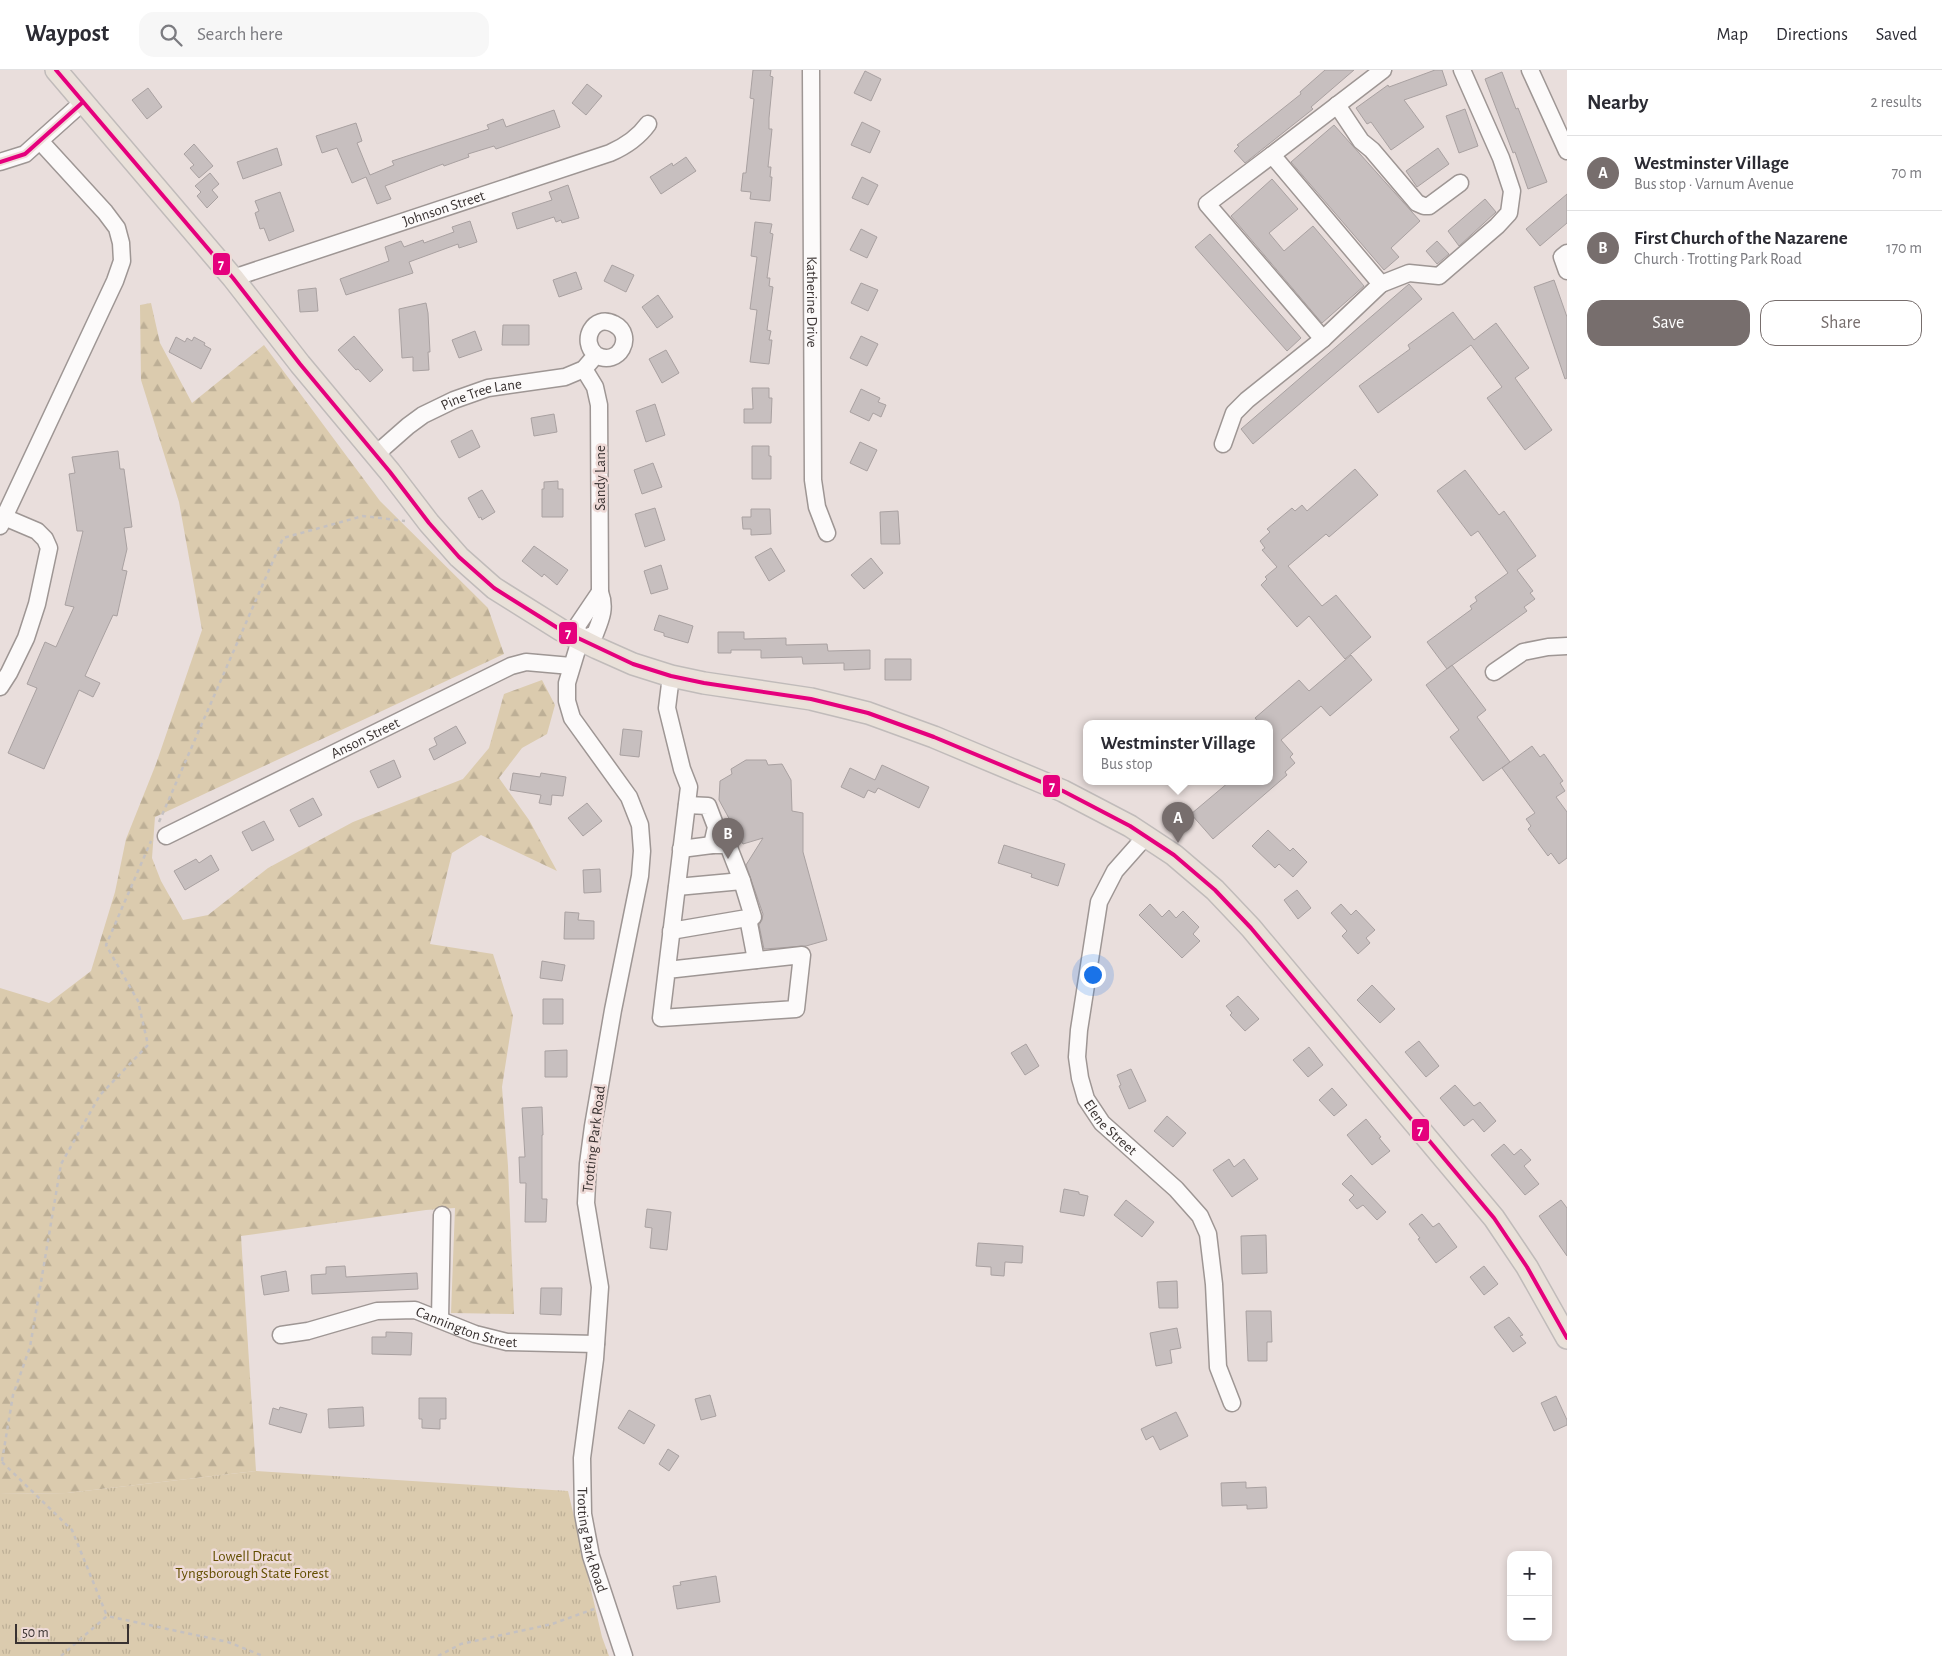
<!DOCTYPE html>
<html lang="en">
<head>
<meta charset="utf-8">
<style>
  :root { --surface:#fff; --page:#f7f7f7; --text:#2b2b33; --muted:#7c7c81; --line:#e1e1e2; --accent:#776e6d }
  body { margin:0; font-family:"Alegreya Sans",sans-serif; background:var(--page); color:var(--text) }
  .controls { position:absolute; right:15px; bottom:15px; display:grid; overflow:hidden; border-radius:10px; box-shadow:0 2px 8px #0003 }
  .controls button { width:45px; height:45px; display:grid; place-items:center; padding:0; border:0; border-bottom:1px solid var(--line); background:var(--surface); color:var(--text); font:25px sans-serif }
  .scale { position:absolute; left:15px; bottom:12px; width:114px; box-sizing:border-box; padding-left:5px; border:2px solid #393231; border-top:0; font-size:14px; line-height:18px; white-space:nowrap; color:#393231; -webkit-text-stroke:4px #eedad7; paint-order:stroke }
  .you { position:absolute; left:1092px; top:904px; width:18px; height:18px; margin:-12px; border:4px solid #fff; border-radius:50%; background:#1a73e8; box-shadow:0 0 0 8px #1a73e833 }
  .badge { display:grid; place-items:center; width:32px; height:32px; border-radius:50%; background:var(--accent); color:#fff; font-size:16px; font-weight:700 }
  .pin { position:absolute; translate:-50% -41px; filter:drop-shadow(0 1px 2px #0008) }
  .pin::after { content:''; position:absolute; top:26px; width:18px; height:15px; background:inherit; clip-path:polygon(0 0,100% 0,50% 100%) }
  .popup { position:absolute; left:1083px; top:650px; width:190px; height:65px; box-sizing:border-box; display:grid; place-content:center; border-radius:10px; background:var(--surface); filter:drop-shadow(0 1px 4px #0005); font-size:16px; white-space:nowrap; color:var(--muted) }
  .popup b { font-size:19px; color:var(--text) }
  .popup::after { content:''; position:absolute; left:50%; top:100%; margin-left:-10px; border:10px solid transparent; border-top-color:var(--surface) }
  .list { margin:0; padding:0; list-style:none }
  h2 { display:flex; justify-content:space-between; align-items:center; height:65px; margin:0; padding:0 20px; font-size:21px }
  h2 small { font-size:16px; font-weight:400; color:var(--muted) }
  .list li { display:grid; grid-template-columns:32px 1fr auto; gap:15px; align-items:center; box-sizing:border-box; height:75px; padding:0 20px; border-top:1px solid var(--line) }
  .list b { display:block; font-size:19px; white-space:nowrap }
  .list p { margin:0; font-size:16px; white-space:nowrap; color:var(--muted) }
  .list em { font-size:16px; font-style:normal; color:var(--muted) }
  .actions { display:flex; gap:10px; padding:15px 20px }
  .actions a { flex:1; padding:11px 0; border:1px solid var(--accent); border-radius:15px; text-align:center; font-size:18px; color:var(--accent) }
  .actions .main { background:var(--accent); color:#fff }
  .icon { flex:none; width:28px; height:28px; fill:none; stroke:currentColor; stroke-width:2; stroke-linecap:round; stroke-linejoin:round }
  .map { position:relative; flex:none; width:1567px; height:1586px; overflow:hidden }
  header { display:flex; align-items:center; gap:30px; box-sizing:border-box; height:70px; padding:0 25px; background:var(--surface); border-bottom:1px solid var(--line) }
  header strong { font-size:24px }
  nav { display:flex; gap:28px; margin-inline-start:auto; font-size:18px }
  .search { width:350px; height:45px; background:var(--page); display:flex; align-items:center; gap:12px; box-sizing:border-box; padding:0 18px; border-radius:15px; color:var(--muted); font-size:19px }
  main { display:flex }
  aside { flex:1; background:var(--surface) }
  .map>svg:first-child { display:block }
  .forest { fill:url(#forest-firs) }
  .park { fill:url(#park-tufts) }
  .building { fill:#c7bfbf; stroke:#a9a1a1 }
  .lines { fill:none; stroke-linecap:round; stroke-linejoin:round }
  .minor-casing { stroke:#9e9694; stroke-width:19 }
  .major-casing { stroke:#c0bbba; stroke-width:24 }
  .path { stroke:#c5c1c1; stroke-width:2.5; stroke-dasharray:4 4; stroke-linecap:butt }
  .minor { stroke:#fcfafa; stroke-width:16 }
  .major { stroke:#e9e1d9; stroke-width:21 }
  .bus-1-casing { stroke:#eedad7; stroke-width:8 }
  .bus-1 { stroke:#e5007d; stroke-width:4 }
  .labels { text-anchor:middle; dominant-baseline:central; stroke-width:5; stroke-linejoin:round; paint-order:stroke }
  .street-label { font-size:15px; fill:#393231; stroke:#eedad7 }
  .park-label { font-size:15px; fill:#634e00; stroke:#eedad7 }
  .line-badge { stroke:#eedad7; stroke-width:2 }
  .badge-label { font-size:14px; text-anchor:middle; font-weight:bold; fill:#fff }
</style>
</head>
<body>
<header>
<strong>Waypost</strong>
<div class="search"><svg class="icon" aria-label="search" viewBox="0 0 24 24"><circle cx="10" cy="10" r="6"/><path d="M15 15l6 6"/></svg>Search here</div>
<nav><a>Map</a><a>Directions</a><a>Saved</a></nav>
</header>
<main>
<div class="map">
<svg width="1567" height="1586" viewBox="0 0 1567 1586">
  <defs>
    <pattern id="forest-firs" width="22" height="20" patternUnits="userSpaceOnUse" patternTransform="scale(1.25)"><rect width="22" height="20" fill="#dbcbae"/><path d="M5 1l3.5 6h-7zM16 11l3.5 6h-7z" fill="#bdaf96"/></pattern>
    <pattern id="park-tufts" width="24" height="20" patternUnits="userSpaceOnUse" patternTransform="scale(1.25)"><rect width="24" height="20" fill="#dbcbae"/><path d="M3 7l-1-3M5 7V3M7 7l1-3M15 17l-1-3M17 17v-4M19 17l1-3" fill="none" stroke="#bdaf96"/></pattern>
  </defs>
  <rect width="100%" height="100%" fill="#e9dedc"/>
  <path class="forest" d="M151,233L160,273L192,333L264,275L380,431L488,538L504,584L155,747L152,788L161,811L183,850L208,845L268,798L353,752L463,709L489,678L504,624L542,610L555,635L547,664L522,678L499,708L529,750L557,801L481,765L452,783L430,874L493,884L513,946L502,1017L508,1096L514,1244L451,1243L455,1138L426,1140L241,1166L256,1401L67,1423L0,1424V918L49,933L91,901L115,822L126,769L156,694L202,560L179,432L141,310L140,235Z"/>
  <path class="park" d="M256,1401L568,1421L602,1567L609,1586H0V1424L67,1423Z"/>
  <path class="building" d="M753,0H771L770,6L773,7L769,48V59H772L768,97H771L770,107H772L770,131L750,129L751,122L741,121L743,103H746L754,29L750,28Z
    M1325,0H1354L1311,37L1313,39L1245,93L1234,81L1239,76L1237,75L1301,24L1300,22Z
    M1435,0H1442L1447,15L1404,30L1424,57L1391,80L1371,52L1367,54L1356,38L1388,15L1389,17Z
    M865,1L881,9L871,31L854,23Z
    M1502,2L1516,39L1518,38L1547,112L1528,119L1515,82L1513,83L1485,9Z
    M587,14L602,26L586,45L572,33Z
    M148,18L162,37L147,49L132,30Z
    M1465,39L1478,76L1459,83L1446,46Z
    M554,40L560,57L496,79L494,76L468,84L469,87L444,96L443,94L385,116L391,129L377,134L366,107L352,113L337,78L322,83L316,66L356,53L362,71L357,73L370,105L394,95L392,91L489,59L487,55L503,49L506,57Z
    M862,52L880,61L870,83L851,75Z
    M1334,55L1420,151L1391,178L1399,187L1384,200L1291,92Z
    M194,74L213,96L199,108L190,98L194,95L184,84Z
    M277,78L282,95L243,109L237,92Z
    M1438,78L1449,94L1417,117L1406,101Z
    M686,87L696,101L661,124L650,107L672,93L673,96Z
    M210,103L219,114L212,120L218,127L207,138L197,126L201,122L195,116Z
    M862,107L878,115L868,135L852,128Z
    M1272,109L1298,139L1269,163L1284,181L1313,156L1364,216L1322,253L1231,146Z
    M568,115L579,148L562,153L561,150L556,152L554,147L517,159L512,143L552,130L549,122Z
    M280,122L294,161L269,171L264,158L260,159L255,143L259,141L255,131Z
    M1567,124V153L1540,176L1526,159Z
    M1485,129L1496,142L1459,176L1448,161Z
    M470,151L477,172L459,178L458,174L409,192L413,203L346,225L340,209L389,191L385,177L401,171L404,177L423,170L424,173L454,162L452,157Z
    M755,152L772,154L770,163L773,164L767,208H770L769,216L773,217L767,260L771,261L769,270H772L769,294L750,292L757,240L750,239L757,187L751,186Z
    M861,159L877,167L867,188L850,180Z
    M1210,164L1301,268L1287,281L1195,177Z
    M1437,171L1449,184L1437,194L1426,181Z
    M612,195L634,205L626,222L604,211Z
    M576,202L582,219L559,227L553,210Z
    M1554,210L1567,247V308L1565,309L1534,217Z
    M861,213L878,220L868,241L851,233Z
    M1409,214L1422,229L1253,374L1241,359Z
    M316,218L318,241L300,242L298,220Z
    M658,225L673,247L657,258L642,237Z
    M426,233L428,243L430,282H428L429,300L413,301V287L402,288L399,239Z
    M1453,242L1474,270L1496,253L1529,298L1515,308L1552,360L1525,380L1487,328L1502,317L1471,275L1378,343L1359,316L1410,279L1408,275Z
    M503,255H529V275H502Z
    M475,261L482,280L459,288L452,270Z
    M354,266L383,300L370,312L358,299L356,300L338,280Z
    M861,266L878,274L867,296L850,288Z
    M176,267L185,272L187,268L192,271L194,267L205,273L204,275L211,279L201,299L169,282Z
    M666,280L679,303L662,313L649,289Z
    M752,318H769V328H772L771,353H744V339H753Z
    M861,319L880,328L878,332L886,335L881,347L873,343L869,351L850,342Z
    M655,334L665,365L646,372L636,341Z
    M554,344L557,362L534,366L531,348Z
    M472,360L480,377L459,388L451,371Z
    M860,372L877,380L867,401L850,393Z
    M752,376H769V386H771V409H752Z
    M118,381L120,399H124L132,457L124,458L127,479L122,500L127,501L117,546L113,545L85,606L100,613L93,627L79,620L44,699L8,683L37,618L27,614L45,572L56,577L74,537L65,535L83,461H77L69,404L75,403L72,387Z
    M653,393L662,417L642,424L634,400Z
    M1355,399L1378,425L1329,467L1326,464L1288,496L1322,536L1336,525L1371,567L1345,589L1309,546L1297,557L1261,515L1267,509L1265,507L1277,497L1262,480L1265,478L1260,471L1270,462L1267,459L1292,438L1295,441L1302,435L1307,441Z
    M1465,400L1499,445L1504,441L1536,486L1517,500L1533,521L1530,523L1535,529L1524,537L1527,541L1447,599L1427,572L1472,539L1470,536L1477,531L1475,527L1508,503L1478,461L1471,466L1437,421Z
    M558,411V419H563V447H542V419H544V412Z
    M482,420L495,442L482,450L481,447L479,448L468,428Z
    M655,438L665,470L645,477L635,444Z
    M751,439H770L771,464L751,465V459H743L742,447H751Z
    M898,441L900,474H881L880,442Z
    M534,476L568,500L557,515L544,504L542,507L522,491Z
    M771,478L785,501L769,511L755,487Z
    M871,488L883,503L864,519L851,505Z
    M661,495L668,519L651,524L644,501Z
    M659,545L693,556L688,573L664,566V563L654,560Z
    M718,562H744V569L786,568V575L827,574L828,581L870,580V599L844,600V593L803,594L802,587L761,588V580H731V583H718Z
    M1351,585L1372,610L1330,646L1321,636L1281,670L1293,684L1290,687L1295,693L1285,702L1287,705L1213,769L1191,744L1229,712H1269V654H1260L1255,648L1299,610L1309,621Z
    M885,589H911V610H885Z
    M1452,595L1486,640L1477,647L1510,692L1483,711L1450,667L1459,660L1426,615Z
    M456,656L466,673L434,690L429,679L437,675L434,668Z
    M623,659L642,661L639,687L620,685Z
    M1532,676L1540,687L1544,684L1563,711L1560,713L1565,721L1556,727L1567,742V788L1559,794L1551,783L1548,786L1528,759L1531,756L1526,749L1535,743L1502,698Z
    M394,690L401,707L378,718L370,701Z
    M746,690H766L768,695L782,694L791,710L792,741L803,743V782L827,870L806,876L764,879L759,855L762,850L763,844L746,795L763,768L743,774L719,730L720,711L732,704L731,699Z
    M882,695L929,717L919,738L878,718L875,723L868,720L864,728L841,717L850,698L875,710Z
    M513,703L540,707L541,703L566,707L563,726L552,725L551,735L539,733L541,725L510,720Z
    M313,728L322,745L299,757L290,740Z
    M587,733L602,751L583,766L568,748Z
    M264,751L274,770L252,781L242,762Z
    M1268,760L1290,781L1293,778L1307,792L1293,807L1279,794L1275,798L1252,776Z
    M1004,775L1065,794L1058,816L1031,807L1032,804L998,793Z
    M211,785L219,800L185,820L174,801L196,789L199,793Z
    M600,799L601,822L584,823L583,800Z
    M1297,820L1311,838L1298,849L1284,830Z
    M1150,834L1162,847L1169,840L1176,848L1183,841L1199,857L1193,864L1200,871L1182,888L1139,845Z
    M1341,834L1351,845L1356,840L1375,860L1366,868L1370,873L1358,884L1342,866L1347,861L1331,843Z
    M565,842L579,843L578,850L594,851V869H564Z
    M542,891L565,895L562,911L540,908Z
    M1372,915L1395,939L1380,953L1357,930Z
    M1238,926L1259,949L1245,961L1230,945L1232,943L1226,936Z
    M543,929H563V954H543Z
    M1419,971L1439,996L1426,1007L1405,982Z
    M1026,974L1039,996L1025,1005L1011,983Z
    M1309,977L1323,995L1308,1007L1293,990Z
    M567,980V1007H545V981Z
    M1131,999L1146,1031L1129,1039L1119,1016L1121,1015L1117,1005Z
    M1455,1015L1474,1036L1480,1032L1496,1051L1484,1062L1473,1049L1464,1056L1440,1028Z
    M1332,1018L1347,1035L1334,1046L1319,1030Z
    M542,1037L543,1065H542V1129H547L546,1152H525L526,1113H520L519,1087H525L522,1038Z
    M1167,1046L1186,1063L1173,1077L1154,1061Z
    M1366,1049L1381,1067L1379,1068L1390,1081L1372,1095L1347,1065Z
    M1504,1074L1514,1085L1521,1079L1531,1090L1524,1096L1539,1114L1525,1125L1491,1085Z
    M1229,1089L1234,1097L1244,1089L1258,1109L1232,1127L1213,1100Z
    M1351,1105L1386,1142L1377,1150L1363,1135L1357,1139L1349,1130L1354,1125L1342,1114Z
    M1064,1119L1079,1122V1124L1088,1126L1084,1146L1060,1142Z
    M1126,1130L1154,1152L1142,1167L1114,1145Z
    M1561,1130L1567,1138V1186L1539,1146Z
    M647,1139L671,1142L667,1180L650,1178L652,1158L645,1157Z
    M1422,1144L1433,1157L1439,1153L1457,1177L1436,1193L1418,1169L1420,1168L1409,1154Z
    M1266,1165L1267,1203L1242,1204L1241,1166Z
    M978,1173L1023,1176L1022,1193L1005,1192L1004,1206L991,1205V1197L976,1196Z
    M345,1196L346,1207L417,1203L418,1219L312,1224L311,1205L326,1204V1197Z
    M1484,1196L1498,1214L1484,1225L1470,1207Z
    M286,1201L289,1221L264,1225L261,1206Z
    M1177,1211L1178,1238H1159L1157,1212Z
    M541,1218H562L561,1245L540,1244Z
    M1246,1241H1271L1272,1272H1267V1291H1248Z
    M1509,1247L1523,1265L1520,1266L1526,1273L1513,1282L1494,1257Z
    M1177,1258L1181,1278L1170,1280L1172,1293L1156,1296L1150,1263Z
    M386,1262L412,1263L411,1285L372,1284V1267H386Z
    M710,1325L716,1346L701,1350L695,1329Z
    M1556,1326L1567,1350V1355L1554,1361L1541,1333Z
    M419,1328H446V1349H440V1359L422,1358V1349H419Z
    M280,1337L307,1344L301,1363L269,1354L273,1338L279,1340Z
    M363,1337L364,1356L329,1358L328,1339Z
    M629,1340L655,1355L644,1374L618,1358Z
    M1176,1342L1188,1366L1160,1380L1153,1366L1146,1370L1141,1359Z
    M668,1379L679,1386L669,1401L659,1394Z
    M1246,1412V1418L1266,1417L1267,1438L1247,1439V1435L1222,1436L1221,1413Z
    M716,1506L720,1532L677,1539L673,1516L681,1515L680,1512Z"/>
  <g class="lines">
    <g class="minor-casing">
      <g id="minor">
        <path id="s1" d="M811,0L813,410L817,437L827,463"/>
        <path d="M1383,0L1272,85L1381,214L1409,203L1439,206L1497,156L1509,143L1512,121L1501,88L1462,0"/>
        <path d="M1530,0L1567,81"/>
        <path d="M1337,35L1361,71L1372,80L1417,133L1424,136H1429L1460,113"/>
        <path d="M1272,85L1207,134L1323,269L1381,214"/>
        <path d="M0,92L25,84L83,32"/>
        <path d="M1567,183L1562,187L1567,201"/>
        <path id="s2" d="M233,208L610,83C626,76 638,68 648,54"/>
        <path d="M1223,374L1234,343L1247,330L1323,269"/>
        <path id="s3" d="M375,385L408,356L423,345L454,330L488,318L565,307L584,299L596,285C579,271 594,243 614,254C636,265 619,298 596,285"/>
        <path d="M0,456L115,211L122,191L121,173L117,158L105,142L40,71"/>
        <path id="s4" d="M580,570L567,613V631L572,648L629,727L640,755L642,781L640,806L613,940L593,1056L588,1094L586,1133L600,1217L595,1289L582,1388L583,1444L591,1486L624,1586"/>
        <path d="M580,570L595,564C601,549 606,538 600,522L599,335L595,317L584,299"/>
        <path d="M580,570L577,556L600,522"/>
        <path d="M1494,602L1523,582L1548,577L1567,576"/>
        <path d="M0,617L9,603L26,568L37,534L49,478L45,469L37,461L4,447"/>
        <path d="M687,735L708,736L716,757L712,775"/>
        <path id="s5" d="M166,766L511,596L526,592L571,596"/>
        <path id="s6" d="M1146,766L1115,801L1099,832L1079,960L1077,987L1080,1008L1086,1029L1102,1053L1176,1119L1200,1146L1208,1164L1214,1214L1218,1297L1232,1333"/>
        <path d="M677,817L742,811"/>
        <path d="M748,848L756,890"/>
        <path d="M671,861L753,847L742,811L728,775H712L681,779"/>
        <path d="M667,900L802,885L796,939L661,948L689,717L682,699L667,638L671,606"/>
        <path d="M440,1249L442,1145"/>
        <path id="s7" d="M281,1265L308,1261L377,1241L415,1240L475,1264L507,1272L596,1274"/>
      </g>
    </g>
    <g class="major-casing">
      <path id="major" d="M56,0L233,208L300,294L390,402L429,453L459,487L494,518L561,560L597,578L633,594L671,606L704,613L811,629L868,643L934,667L1063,721L1130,756L1174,785L1215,820L1251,858L1494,1148L1527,1197L1567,1268"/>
    </g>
    <path class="path" d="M159,752L283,468L363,446L405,451
      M2,1391L13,1325L30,1277L61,1094L100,1025L148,975L138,931L106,875L151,771
      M2,1392L72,1460L107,1546
      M61,1586L107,1546L228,1572L263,1586
      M438,1586L461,1574L552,1554L594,1539"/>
    <use href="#minor" class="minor"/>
    <use href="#major" class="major"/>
    <g class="bus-1-casing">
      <path id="bus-1" d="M56,0L233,208L300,294L390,402L429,453L459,487L494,518L561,560L633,594L671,606L704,613L811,629L868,643L934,667L1063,721L1130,756L1174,785L1215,820L1251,858L1494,1148L1527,1197L1567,1268
        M0,92L25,84L83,32"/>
    </g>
    <use href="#bus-1" class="bus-1"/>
  </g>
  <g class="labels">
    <g class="street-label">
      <text stroke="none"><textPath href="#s2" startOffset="222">Johnson Street</textPath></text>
      <text stroke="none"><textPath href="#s1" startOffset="232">Katherine Drive</textPath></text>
      <text stroke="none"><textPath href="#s3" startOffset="125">Pine Tree Lane</textPath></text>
      <text transform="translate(600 408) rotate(-90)">Sandy Lane</text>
      <text stroke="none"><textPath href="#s5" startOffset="222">Anson Street</textPath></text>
      <text stroke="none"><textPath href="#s6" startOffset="319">Elene Street</textPath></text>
      <text transform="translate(594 1069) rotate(-83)">Trotting Park Road</text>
      <text stroke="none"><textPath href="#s7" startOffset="192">Cannington Street</textPath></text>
      <text stroke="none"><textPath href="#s4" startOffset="931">Trotting Park Road</textPath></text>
    </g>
    <g class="park-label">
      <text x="252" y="1486">Lowell Dracut<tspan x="252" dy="17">Tyngsborough State Forest</tspan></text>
    </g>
  </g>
  <g class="line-badge">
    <rect x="212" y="182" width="19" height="24" rx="5" fill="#e5007d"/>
    <rect x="558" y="551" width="20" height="24" rx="5" fill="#e5007d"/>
    <rect x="1042" y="704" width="19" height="24" rx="5" fill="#e5007d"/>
    <rect x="1411" y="1048" width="19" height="24" rx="5" fill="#e5007d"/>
  </g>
  <g class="badge-label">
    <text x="221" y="199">7</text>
    <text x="568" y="568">7</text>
    <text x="1052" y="721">7</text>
    <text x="1420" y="1065">7</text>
  </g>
</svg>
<div class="controls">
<button>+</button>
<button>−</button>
</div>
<div class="scale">50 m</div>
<div class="you"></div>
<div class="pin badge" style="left:1178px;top:773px">A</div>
<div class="popup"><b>Westminster Village</b>Bus stop</div>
<div class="pin badge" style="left:728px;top:789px">B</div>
</div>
<aside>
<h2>Nearby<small>2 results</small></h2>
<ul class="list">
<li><span class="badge">A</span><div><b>Westminster Village</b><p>Bus stop · Varnum Avenue</p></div><em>70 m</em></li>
<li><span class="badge">B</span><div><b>First Church of the Nazarene</b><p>Church · Trotting Park Road</p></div><em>170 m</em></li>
</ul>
<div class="actions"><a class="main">Save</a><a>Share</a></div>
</aside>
</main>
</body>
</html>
